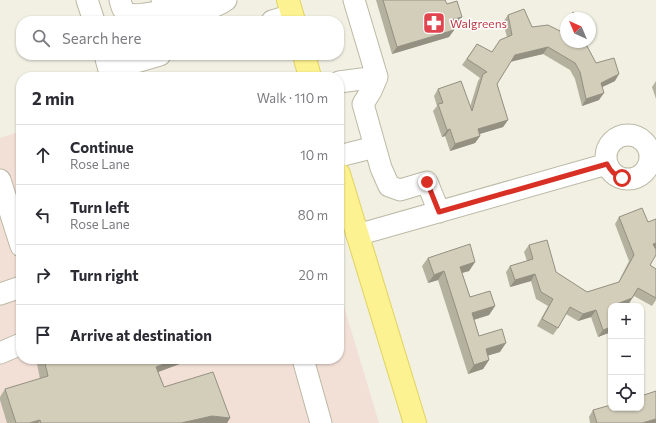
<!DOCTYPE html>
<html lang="en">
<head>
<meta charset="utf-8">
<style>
  :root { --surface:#fff; --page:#f2f2f3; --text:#2b2b33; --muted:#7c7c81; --line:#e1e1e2 }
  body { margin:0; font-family:Commissioner,sans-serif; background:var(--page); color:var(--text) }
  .controls { position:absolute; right:12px; bottom:12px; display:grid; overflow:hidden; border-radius:8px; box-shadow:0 1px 3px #0004 }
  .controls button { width:36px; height:36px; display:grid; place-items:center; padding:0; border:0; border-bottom:1px solid var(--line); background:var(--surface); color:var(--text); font:20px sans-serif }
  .compass { position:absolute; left:560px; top:12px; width:36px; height:36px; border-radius:50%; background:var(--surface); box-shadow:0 1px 3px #0004; rotate:316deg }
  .stop { position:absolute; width:12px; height:12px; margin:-9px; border:3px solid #d93025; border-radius:50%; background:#fff }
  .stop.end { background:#d93025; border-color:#fff; box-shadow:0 1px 4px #0008 }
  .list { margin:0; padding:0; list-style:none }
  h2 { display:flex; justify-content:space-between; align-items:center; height:52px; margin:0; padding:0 16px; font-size:17px }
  h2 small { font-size:13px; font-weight:400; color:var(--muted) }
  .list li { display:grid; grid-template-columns:26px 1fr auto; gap:12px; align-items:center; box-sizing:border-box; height:60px; padding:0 16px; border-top:1px solid var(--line) }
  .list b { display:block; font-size:15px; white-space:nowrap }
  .list p { margin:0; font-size:13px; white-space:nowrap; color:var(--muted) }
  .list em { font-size:13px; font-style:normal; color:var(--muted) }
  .icon { flex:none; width:22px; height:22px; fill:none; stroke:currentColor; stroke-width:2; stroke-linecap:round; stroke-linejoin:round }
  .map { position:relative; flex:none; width:656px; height:423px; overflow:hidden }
  .search { position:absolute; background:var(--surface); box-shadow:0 1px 3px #0004; left:16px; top:16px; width:328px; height:44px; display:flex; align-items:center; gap:10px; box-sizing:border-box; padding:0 14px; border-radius:16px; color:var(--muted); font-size:15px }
  .panel { position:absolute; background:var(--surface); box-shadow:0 1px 3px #0004; left:16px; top:72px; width:328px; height:292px; border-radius:16px }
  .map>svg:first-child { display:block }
  .medical { fill:#f2dfd6 }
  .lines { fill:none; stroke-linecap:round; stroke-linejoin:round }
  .minor-casing { stroke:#bdb9a6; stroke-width:23 }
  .major-casing { stroke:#e1d361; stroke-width:24 }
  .minor { stroke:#fff; stroke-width:21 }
  .major { stroke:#fdf291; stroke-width:22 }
  .wall { fill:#b5b19f }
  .shaded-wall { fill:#949082 }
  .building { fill:#d3ceb9; stroke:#949082 }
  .route { stroke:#d93025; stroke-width:5 }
  .labels { text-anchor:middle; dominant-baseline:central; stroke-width:3; stroke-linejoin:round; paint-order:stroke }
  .health-label { font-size:12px; fill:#be3a42; stroke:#fff; text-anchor:start }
</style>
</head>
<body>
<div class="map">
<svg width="656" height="423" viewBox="0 0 656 423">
  <rect width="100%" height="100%" fill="#f1f0e3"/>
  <path class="medical" d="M21,131V359H339V290L379,423H0V138Z"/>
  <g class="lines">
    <g class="minor-casing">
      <path id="minor" d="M87,0L94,21
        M120,0C121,4 122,9 125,12C133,18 160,11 170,10
        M162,0L170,10C189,10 210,12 226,0
        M354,0L377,77L371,91L363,104L381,168L389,186L400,190L427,182L439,212
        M272,21L292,15
        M105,55L109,70L160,55
        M339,82L377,77
        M606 157a22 22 0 1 1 44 0a22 22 0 1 1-44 0Z
        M339,156L375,147
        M0,180L21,246
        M357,235L607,164
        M0,294L21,287
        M0,353L21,344
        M303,359L321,423"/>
    </g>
    <g class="major-casing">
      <path id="major" d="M288,0L294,21
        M304,55L310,77
        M339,174L415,423"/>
    </g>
    <use href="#minor" class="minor"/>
    <use href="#major" class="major"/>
  </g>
  <path class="wall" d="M376,0H445L447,4L462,17L458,24L453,25L454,30L449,37L392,54Z
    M508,15L532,27L566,42L596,63L615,81L602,87L599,100L582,106L575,79L570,70L543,54L511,61L497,84L508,120L503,127L479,134L480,136L475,143L450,151L445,136L442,137L433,111L437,106L434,96L438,89L470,107L478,81L480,78L462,65L477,44L492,52L500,40L507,37L503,22Z
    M656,81V99L652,87Z
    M619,217L648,222L656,219V248H655L650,265L656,269V300L652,306L634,296L628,305L611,306V332L598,337L591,317L578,321L566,314L558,328L553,335L537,326L548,306L536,299L531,281L510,287L506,272L510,266L527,261L524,252L529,245L556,272L587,292L618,283L629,261L615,224Z
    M428,258L475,262L469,271L462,273L470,297L495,306L489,315L474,320L479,336L500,352L488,355L489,360L483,369L468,374L438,280L428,283L422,266Z
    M36,359H193L158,372L164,387L230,418L227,423H7L0,400V397L5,389L40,379Z
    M593,410L656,423H590L589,417Z"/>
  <path class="shaded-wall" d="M462,17L458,24L446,27L451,20Z
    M454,30L449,37L392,54L397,47Z
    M548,47L543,54L510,62L515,55Z
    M619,74L615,81L596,90L601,83Z
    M604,93L599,100L582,106L586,99Z
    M508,120L503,127L473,136L478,129Z
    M450,129L445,136L442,137L447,130Z
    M480,136L475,143L450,151L455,144Z
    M656,243V248L649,251L653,244Z
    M475,262L469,271L454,275L460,267Z
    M444,271L438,280L428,283L434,275Z
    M535,274L531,281L510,287L515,280Z
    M632,298L628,305L626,306H616L617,304Z
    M495,306L489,315L466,322L472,313Z
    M596,310L591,317L578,321L583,314Z
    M611,327V332L598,337L603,330Z
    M506,343L500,352L480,358L486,349Z
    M177,359H193L150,375L156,367Z
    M489,360L483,369L468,374L474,365Z
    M212,416L230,418L227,423H181Z
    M656,419V423H642Z
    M40,420L38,423H29Z"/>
  <path class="building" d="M383,0H445L447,4L457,1L462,17L451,20L454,30L397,47Z
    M524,9L532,27L548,25L560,31L566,22V42H580L587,46L596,63L614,58L619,74L601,83L604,93L586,99L580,72L575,63L548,47L515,55L497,84L508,120L478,129L480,136L455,144L450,129L447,130L438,104L443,103L438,89L461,81L472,111L483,74L487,72L467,59L477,44L492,52L500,40L512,35L508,15Z
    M573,12L583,18H569Z
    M642,208L648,222L656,219V243L653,244L656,250V255L650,265L656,269V298L638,288L632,298L617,304L618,306H611V327L603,330L596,310L583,314L570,307L558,328L542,319L553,299L541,292L535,274L515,280L510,266L533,259L529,245L547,240L556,272L587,292L619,282L634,255L619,217Z
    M470,244L475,262L460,267L470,297L490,291L495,306L472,313L479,336L502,329L506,343L486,349L489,360L474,365L444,271L434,275L428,258Z
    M44,359H177L156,367L164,387L213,372L230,418L212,416L181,423H41L40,420L29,423H16L5,389L48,376Z
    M656,391V419L642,423H597L593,410L611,405V408H641V396Z"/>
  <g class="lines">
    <path class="route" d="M427,182L439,212L607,164C611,172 615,175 622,178"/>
  </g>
  <defs>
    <g id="pharmacy-square" transform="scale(1.15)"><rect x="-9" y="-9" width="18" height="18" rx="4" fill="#e0444e" stroke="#fff"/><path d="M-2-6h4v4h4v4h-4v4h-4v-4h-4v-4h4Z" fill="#fff"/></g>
  </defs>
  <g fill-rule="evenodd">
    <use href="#pharmacy-square" x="434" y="23"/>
  </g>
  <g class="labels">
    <g class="health-label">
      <text x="450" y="23">Walgreens</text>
    </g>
  </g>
</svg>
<div class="controls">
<button>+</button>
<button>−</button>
<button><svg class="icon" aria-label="locate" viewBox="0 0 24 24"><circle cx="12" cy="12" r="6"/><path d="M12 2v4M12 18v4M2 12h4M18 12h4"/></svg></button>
</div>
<svg class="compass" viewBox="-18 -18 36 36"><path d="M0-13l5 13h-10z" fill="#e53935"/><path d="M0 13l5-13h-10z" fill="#7c7c81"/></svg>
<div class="stop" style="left:622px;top:178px"></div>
<div class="stop end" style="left:427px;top:182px"></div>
<div class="search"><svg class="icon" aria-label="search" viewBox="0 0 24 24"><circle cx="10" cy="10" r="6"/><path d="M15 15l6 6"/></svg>Search here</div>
<section class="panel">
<h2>2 min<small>Walk · 110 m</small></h2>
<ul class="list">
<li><svg class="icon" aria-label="ahead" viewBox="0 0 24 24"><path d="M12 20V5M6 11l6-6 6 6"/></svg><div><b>Continue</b><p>Rose Lane</p></div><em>10 m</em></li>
<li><svg class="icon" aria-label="left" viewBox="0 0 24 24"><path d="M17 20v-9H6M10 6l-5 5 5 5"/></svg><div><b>Turn left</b><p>Rose Lane</p></div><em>80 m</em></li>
<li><svg class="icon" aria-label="right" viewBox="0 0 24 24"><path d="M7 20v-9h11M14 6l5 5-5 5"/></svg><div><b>Turn right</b></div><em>20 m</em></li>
<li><svg class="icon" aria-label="arrive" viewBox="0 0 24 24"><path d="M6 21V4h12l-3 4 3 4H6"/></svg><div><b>Arrive at destination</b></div></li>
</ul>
</section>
</div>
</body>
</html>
